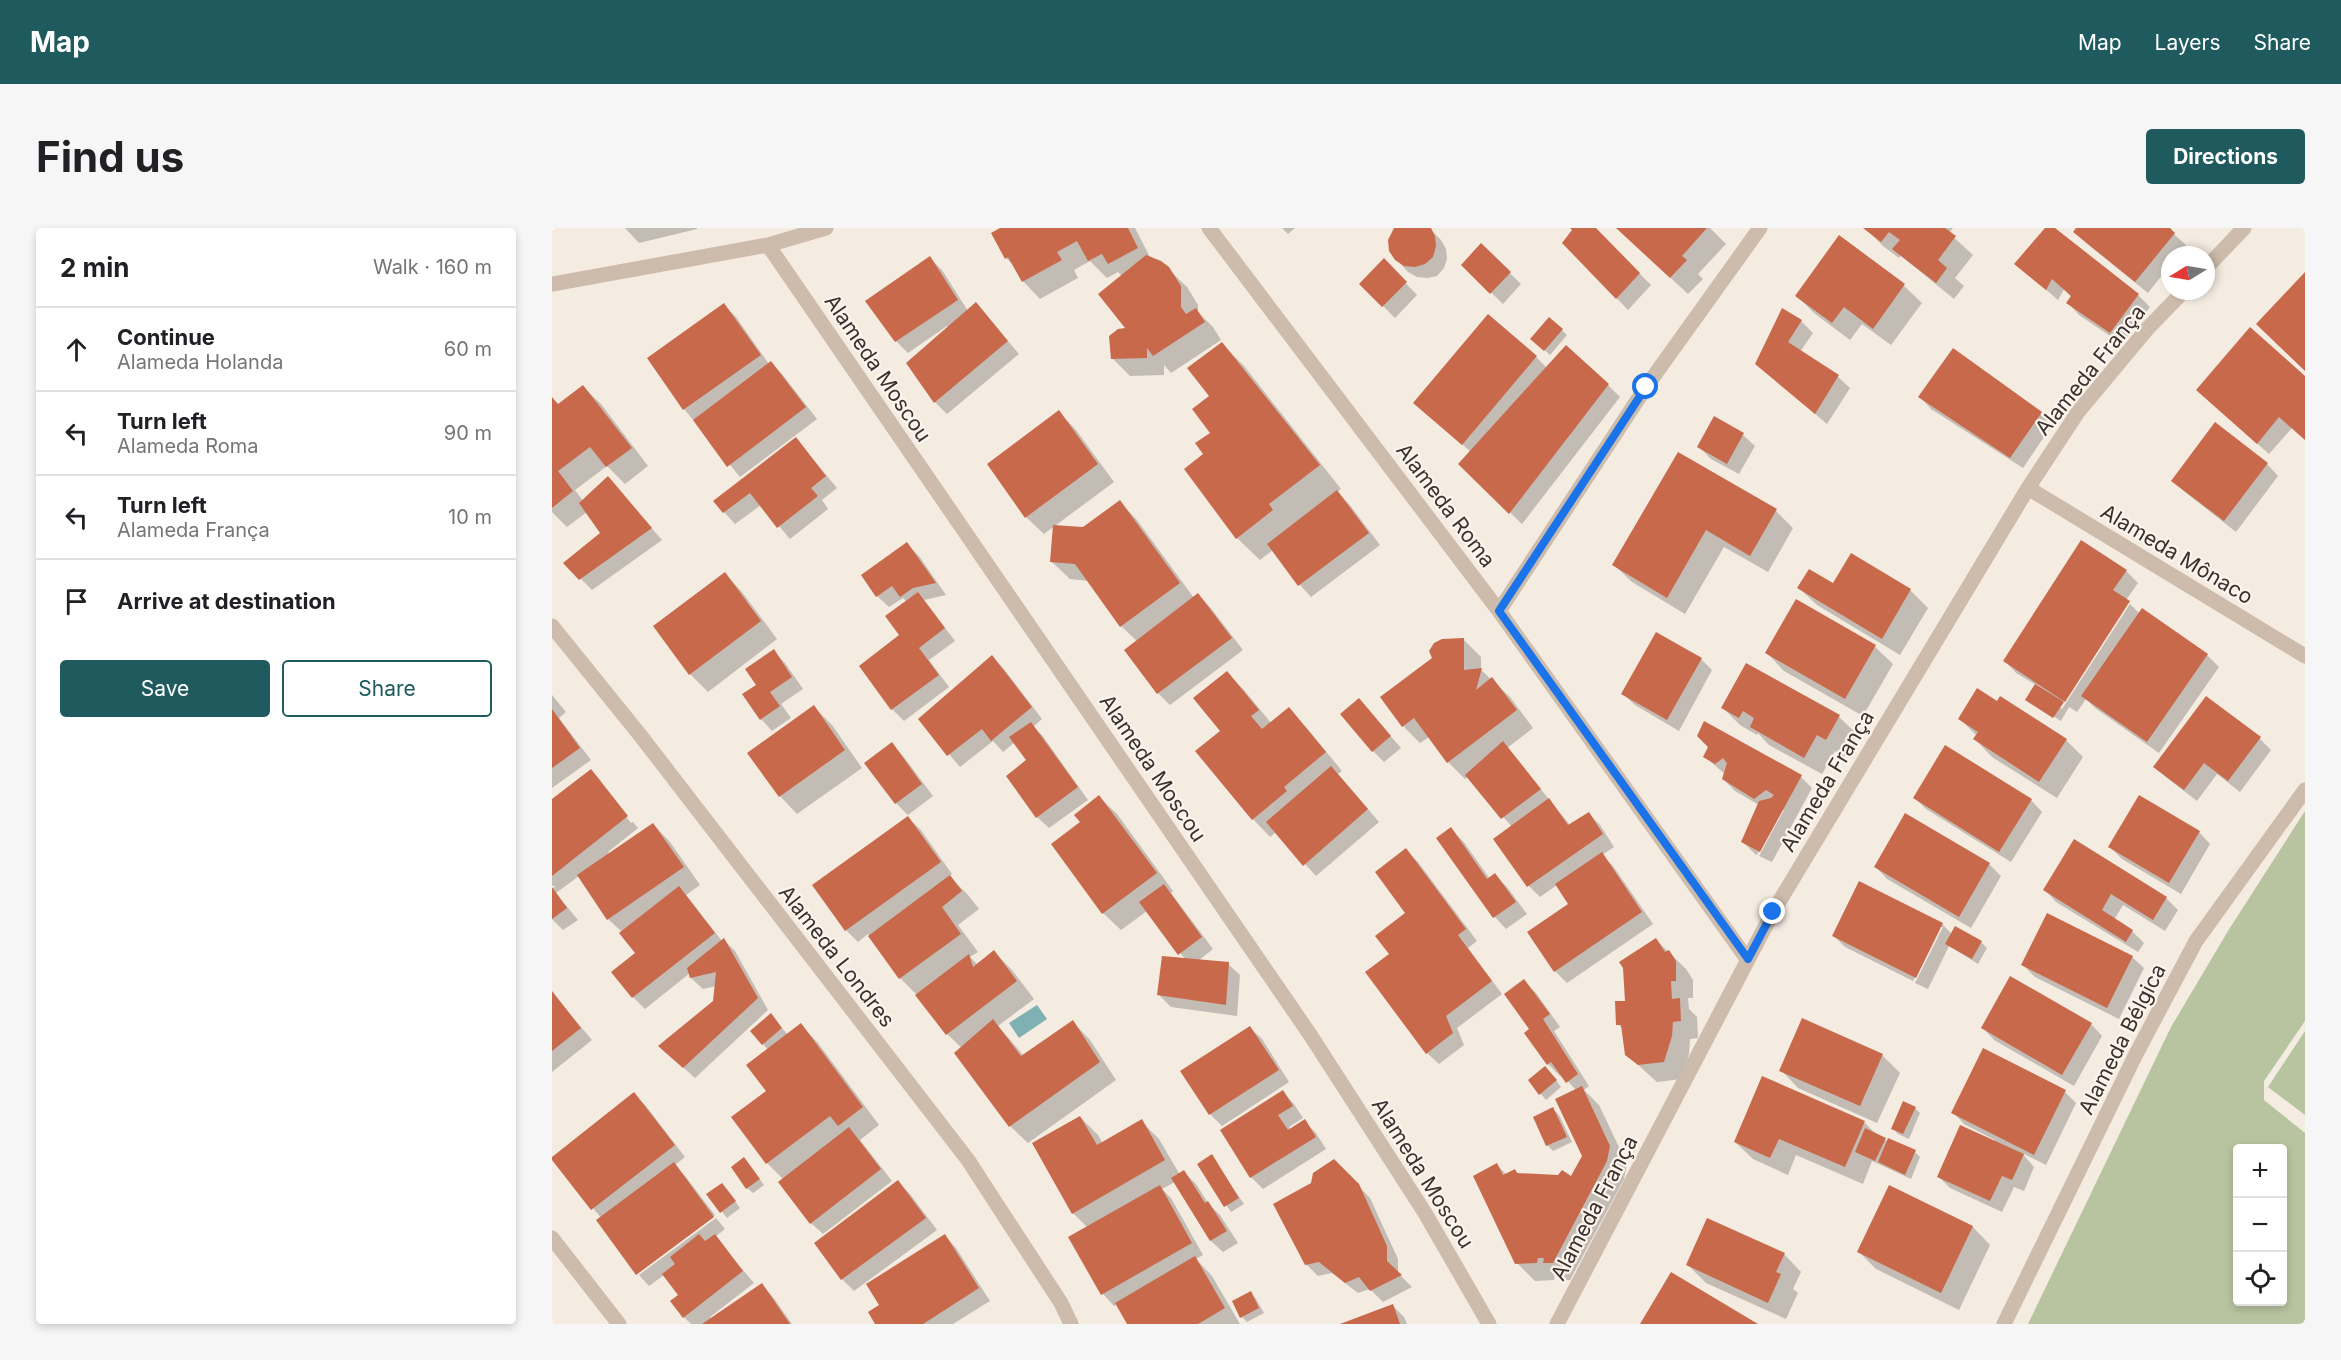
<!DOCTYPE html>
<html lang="en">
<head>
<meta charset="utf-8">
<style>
  :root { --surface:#fff; --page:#f6f6f6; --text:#202124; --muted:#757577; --line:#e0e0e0; --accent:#1f5a5e }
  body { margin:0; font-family:Inter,sans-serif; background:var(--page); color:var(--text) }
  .controls { position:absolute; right:18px; bottom:18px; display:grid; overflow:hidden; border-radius:6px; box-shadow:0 3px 9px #0003 }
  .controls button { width:54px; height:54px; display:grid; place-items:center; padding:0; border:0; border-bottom:2px solid var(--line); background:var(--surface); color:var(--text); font:30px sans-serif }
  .compass { position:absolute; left:1609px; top:18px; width:54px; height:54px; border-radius:50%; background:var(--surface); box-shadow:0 3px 9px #0003; rotate:259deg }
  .stop { position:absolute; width:18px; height:18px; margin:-14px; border:4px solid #1a73e8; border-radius:50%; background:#fff }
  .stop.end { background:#1a73e8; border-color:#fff; box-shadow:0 2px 6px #0008 }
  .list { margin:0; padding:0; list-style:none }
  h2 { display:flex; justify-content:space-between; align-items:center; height:78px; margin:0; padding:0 24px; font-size:26px }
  h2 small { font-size:20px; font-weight:400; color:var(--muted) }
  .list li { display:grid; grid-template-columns:39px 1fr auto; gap:18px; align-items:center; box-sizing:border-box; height:84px; padding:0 24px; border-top:2px solid var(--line) }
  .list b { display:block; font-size:22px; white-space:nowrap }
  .list p { margin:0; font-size:20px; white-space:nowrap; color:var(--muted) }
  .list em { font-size:20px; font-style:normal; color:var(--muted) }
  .actions { display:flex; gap:12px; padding:18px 24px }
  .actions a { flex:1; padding:14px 0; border:2px solid var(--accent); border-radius:6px; text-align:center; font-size:21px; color:var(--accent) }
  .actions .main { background:var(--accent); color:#fff }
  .icon { flex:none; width:33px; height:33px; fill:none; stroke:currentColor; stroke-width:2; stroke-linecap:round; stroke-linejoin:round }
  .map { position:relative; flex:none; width:1753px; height:1096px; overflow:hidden; border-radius:6px }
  header { display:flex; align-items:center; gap:36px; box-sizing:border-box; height:84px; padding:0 30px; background:var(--accent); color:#fff }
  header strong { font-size:28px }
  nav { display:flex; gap:33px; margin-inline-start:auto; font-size:21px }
  .intro { display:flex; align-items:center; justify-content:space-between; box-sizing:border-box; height:144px; padding:0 36px }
  h1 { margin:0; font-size:42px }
  .button { padding:15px 27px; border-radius:6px; background:var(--accent); color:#fff; font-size:21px; font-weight:700 }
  main { display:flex; gap:36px; padding:0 36px }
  aside { flex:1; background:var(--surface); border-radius:6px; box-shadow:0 3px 9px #0003 }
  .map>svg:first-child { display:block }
  .green { fill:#b8c4a0; fill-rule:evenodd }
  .water { fill:#7fb0b2 }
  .shadow { fill:#0003 }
  .building { fill:#c8694b }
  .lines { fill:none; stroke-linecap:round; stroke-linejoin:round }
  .minor { stroke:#cdbbac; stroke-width:15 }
  .route { stroke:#1a73e8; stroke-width:8 }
  .labels { text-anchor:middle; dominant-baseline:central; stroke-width:4.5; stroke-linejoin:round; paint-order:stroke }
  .street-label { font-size:21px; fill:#3b302b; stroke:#fbf5ee }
</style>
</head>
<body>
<header>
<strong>Map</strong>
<nav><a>Map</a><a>Layers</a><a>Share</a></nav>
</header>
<div class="intro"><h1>Find us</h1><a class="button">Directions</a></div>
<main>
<aside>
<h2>2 min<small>Walk · 160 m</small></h2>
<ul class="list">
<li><svg class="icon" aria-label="ahead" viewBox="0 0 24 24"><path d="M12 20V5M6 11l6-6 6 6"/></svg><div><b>Continue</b><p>Alameda Holanda</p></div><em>60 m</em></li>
<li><svg class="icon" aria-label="left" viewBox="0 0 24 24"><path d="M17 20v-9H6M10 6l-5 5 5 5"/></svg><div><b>Turn left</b><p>Alameda Roma</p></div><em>90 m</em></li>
<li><svg class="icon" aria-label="left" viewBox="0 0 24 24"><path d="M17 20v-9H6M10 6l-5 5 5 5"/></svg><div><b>Turn left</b><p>Alameda França</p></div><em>10 m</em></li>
<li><svg class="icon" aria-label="arrive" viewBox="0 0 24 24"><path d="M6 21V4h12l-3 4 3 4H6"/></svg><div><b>Arrive at destination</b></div></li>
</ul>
<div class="actions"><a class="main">Save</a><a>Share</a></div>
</aside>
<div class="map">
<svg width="1753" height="1096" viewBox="0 0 1753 1096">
  <rect width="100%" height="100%" fill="#f4ebe1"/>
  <path class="green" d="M1753,583V793L1712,853V872L1753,905V1096H1476L1619,799L1676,703ZM1730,920V1074H1686V920Z
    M1753,803V887L1716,859Z"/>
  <path class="water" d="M485,777L495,791L467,810L457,795Z"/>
  <path class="shadow" d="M73,0H145V1L87,15Z
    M451,0H583L599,31L616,41L635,59L646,77V84L661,99L669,112L619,145L612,137V147L578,148L560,130L576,101L570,48L566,44L555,50L538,33L522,42L526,50L488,71L471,53L464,40L454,30Z
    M730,0H743L736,6Z
    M844,0H877L889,12L894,21L895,31L892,40L885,48L875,50L865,49L856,44L844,31Z
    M1020,0H1042L1099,57L1076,82L1012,15L1022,2Z
    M1065,0H1158L1174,16L1146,46L1151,51L1136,66Z
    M1313,0H1401L1397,5L1421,27L1403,50L1412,58L1402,71L1349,28L1347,30L1331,18Z
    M1495,0H1501L1586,67L1598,79L1570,116L1527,87L1516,75L1520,69L1512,61L1506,72L1464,36Z
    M1526,0H1615L1634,17L1626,27H1618V37L1596,65L1534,15L1523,3Z
    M1287,9L1352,58L1370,75L1339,117L1310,96L1298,112L1262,85L1245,68Z
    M929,17L969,56L951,76L911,37Z
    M378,30L390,42L416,83L424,76L467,126L395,186L383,174L356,135L397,100L395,98L356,125L344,113Z
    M832,33L865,67L843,90L809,56Z
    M172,77L184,89L217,136L219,135L230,146L265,191L188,249L132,181L97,131Z
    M1249,93L1261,105L1248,124L1286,149L1298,160L1275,196L1204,136Z
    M1010,102L1015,107L998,127L986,116Z
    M670,116L692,138L789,261L785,264L797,276L828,317L759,369L748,357L721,322L708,332L685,310L654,226L660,205L659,169Z
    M984,129L995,140L1056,157L1068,169L970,296L908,236L919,224L863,175Z
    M1753,150V211L1740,200L1717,226L1658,174Z
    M31,159L49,176L96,238L73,256L55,238L23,262L31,273L56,250L110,312L40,362L13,335L50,306L35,284L15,299L0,284V173L7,178Z
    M1368,169L1489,186L1500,197L1471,240L1379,181Z
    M507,184L524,202L562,254L492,306L474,289Z
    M1191,207L1203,218L1187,246L1159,231L1147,219Z
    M244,211L285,260L270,272L276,281L238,311L209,277L183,296L172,284Z
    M1127,226L1224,283L1241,300L1216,344L1172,319L1133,386L1080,354L1062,337Z
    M1715,236L1726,248L1684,304L1633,264L1621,252Z
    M568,274L585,292L642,370L646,367L658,379L691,422L618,477L606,465L574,422L585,413L569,398L537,353L518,351L500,334L532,301Z
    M355,316L367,328L394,367L372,372L403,413L377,432L397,459L352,493L340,481L355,374L351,370L337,379L325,368Z
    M1574,343L1586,355L1574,372L1577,375H1575L1507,479L1510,481L1578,376L1588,386L1655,427L1667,439L1607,525L1543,480L1534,471L1525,484L1517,479L1509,493L1479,474V476L1475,472L1484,457L1464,445L1453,433Z
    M173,346L190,364L225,411L156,464L138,446L103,399Z
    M1282,357L1358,362L1376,380L1348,427L1265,377L1247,360Z
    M911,411L929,429V442L958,469L981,500L955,520L1018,597L1037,586L1048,597L1062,619L1050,627L1061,638L1101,696L1015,755L1003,743L1018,676L1005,657L988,669L977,658L960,599L916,549L913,551L896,534L877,509L868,515L851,498Z
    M1323,419L1341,436L1311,488L1232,443L1215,425Z
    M221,423L233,435L251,461L229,476L239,490L220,503L209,491L206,457Z
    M440,429L452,441L490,491L481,499L490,507L536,572L497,600L485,589L476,533L463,514L451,524L441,513L408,539L368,492Z
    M1149,431L1160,442L1127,503L1083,477L1071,466Z
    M1195,437L1287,489L1305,506L1292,529L1283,523L1270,546L1217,517L1206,505L1205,507L1188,497L1171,480Z
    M675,445L692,462L719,495L736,481L754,499L790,543L786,546L827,594L764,648L724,604L718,609L701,591L670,503Z
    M0,467L14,484L7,490L39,532L0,560Z
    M807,472L849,520L832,534L821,523Z
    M262,479L280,497L310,540L245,586L228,568Z
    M1408,491L1514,512L1531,529L1505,570L1440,529L1423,511L1425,508Z
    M1708,511L1719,522L1688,564L1665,546L1645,573L1615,550L1603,539Z
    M340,516L351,528L381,568L356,587L344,575L315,535Z
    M1158,519L1249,549L1260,560L1220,634L1207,628L1232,582H1229L1205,627L1203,626L1191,614L1207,577L1183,563L1171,551L1173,546L1153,529Z
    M39,543L49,553H47L79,595L81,594L86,600L56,624L58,626L101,596L118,614L148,657L134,667L170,713L172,712L183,723L216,782L143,850L108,818L163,774L164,758L151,761L139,750L138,745L93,781L81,769L85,726L71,705L56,691L27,648L4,665L26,692L11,702L0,691V661L3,659L0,657V573Z
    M547,569L565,586L621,663L619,665L661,721L646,733L676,736L688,747L685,788L619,779L607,767L633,731L595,683L569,702L551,685L530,595Z
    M1363,570L1479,572L1490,584L1459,634L1374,581Z
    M356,590L368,601L400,646L397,648L416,667L427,681L406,697L426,724L418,729L426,737L442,724L460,742L482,771L446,798L472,828L521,794L538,812L564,852L476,915L458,898L410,820L395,806L366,768L348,750L316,706L306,714L294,702Z
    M899,601L911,613L938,651L943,647L955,659L975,686L954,701L943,689L886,610Z
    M1647,604L1658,616L1629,666L1570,631L1558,619Z
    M1522,613L1614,670L1626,682L1613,703L1571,677L1562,692L1580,703L1592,715L1586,724L1504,674L1493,662Z
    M854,622L866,634L925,713L916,720L950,766L905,800L912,817L887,836L875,825L839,727L855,685Z
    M1437,636L1449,648L1419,700L1335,651L1324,639Z
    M1307,655L1390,696L1400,706L1403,700L1429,714L1435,720L1426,736L1397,718L1376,761L1363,755L1391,699H1388L1361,753L1293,719L1282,708Z
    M1104,712L1134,741L1141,752V770H1136L1137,781L1145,789L1146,810L1138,811L1137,826L1129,851L1105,854L1074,826L1072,802L1066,796Z
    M1580,729L1592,740L1567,791L1483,749L1471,737Z
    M972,753L984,765L1008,799L1002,803L1037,858L1032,862L1047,877L1075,936L1072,951L1018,1052H1010L1003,1045L1002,1052L983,1053L965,1035L945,937L955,947L1020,951L1032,928L1024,862L1010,847L1008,848L996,836L974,805L979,802Z
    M1,766L40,812L0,844V767Z
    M224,793L236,807L249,797L266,815L327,897L308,912L340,953L271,1006L259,995L232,952L215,935L182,889L216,864V822L211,816Z
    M1539,796L1550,808L1522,858L1442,812L1431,800Z
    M698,800L710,811L737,854L670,898L658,886Z
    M1330,827L1348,845L1325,895L1246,860L1229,842Z
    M999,845L1009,859L994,872L978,853Z
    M731,864L742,876L751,890L737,899L739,902L752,893L764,905L774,921L711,961L699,949L670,903Z
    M1513,864L1524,875L1494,937L1470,925L1482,939L1472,963L1462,959L1450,984L1398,960L1386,948L1443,912L1412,896L1401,884Z
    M82,866L94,878L133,929L123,937L133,948L163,987L85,1045L49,990L1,930Z
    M1363,880L1368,885L1357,911L1346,906L1341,900Z
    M1001,881L1007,887L1020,914L1001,923L995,917L983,890Z
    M528,889L546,907L551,916L589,893L607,911L628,947L632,944L644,956L656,975L668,987L686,1015L671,1024L659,1013L623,954L610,961L619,970L651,1027L644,1031L660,1048L688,1096H577L565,1076L562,1078L551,1066L518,1010L536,1000L521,985Z
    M1312,894L1324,906L1336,914L1363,924L1368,929L1359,951L1320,933L1311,956L1244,927L1236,947L1201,931L1183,914Z
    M659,928L692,976L679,984L647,936Z
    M192,931L212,957L201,965L195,960Z
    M782,933L818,970L846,1031V1045L860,1059L831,1074L818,1061L806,1065L780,1045L766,1048L754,1036Z
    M346,954L358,966L385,1002L302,1063L290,1051L264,1016Z
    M1338,959L1421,999L1438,1017L1407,1082L1324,1041L1307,1024Z
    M175,962L188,980L175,990L157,967Z
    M164,990L173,1001L163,1009L202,1055L158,1089L160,1091L210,1057L221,1069L240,1096H139L132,1089L128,1068L112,1047L97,1058L87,1047Z
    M393,1008L404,1020L438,1073L401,1096H325L329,1078Z
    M1232,1026L1249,1044L1241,1061L1246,1065L1234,1091L1154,1055L1136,1037Z
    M699,1065L704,1071L712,1085L695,1094L690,1089Z
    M840,1077L852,1089L855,1096H792Z"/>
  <path class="building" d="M448,0H576L586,20L556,36L550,26L536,33L525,13L505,24L510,32L470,54L456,29L453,31L439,5Z
    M842,0H879L883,8L884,18L881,29L873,36L863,39L852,38L843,32L837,23L836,12Z
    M1018,0H1044L1088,45L1064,71L1010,15L1020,2Z
    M1064,0H1155L1130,28L1135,32L1118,50Z
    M1311,0H1393L1404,8L1386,32L1395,40L1384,55L1340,21L1348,12L1337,4L1329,14Z
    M1493,0H1503L1587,66L1558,105L1514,75L1519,68L1500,51L1494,62L1462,36Z
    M1524,0H1618L1623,5L1583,54L1521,4Z
    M1287,7L1353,56L1321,101L1292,79L1280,95L1243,68Z
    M929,15L959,44L938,66L909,37Z
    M594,27L609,33L617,39L629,58V79L634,86L644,80L653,94L601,128L595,120V130L559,131L557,108L566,101L573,100L546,66Z
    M378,28L406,72L343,114L313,73Z
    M832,30L855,54L830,79L807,56Z
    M1753,44V143L1704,96Z
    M424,74L456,113L382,175L354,135Z
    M172,75L209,127L131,182L95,130Z
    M1230,80L1250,92L1236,114L1287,147L1263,186L1203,136Z
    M936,86L985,128L910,217L861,175Z
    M997,89L1011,101L992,123L978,111Z
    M1698,99L1753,148V212L1727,189L1705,216L1644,162Z
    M670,114L768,237L717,276L721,282L684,311L632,241L651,226L643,215L658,205L640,181L657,168L635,140Z
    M1014,117L1057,156L957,286L906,236Z
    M1401,120L1490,184L1458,230L1366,169Z
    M219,133L254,179L175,239L141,192Z
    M31,157L80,220L54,239L38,219L6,243L21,263L0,280V169L6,176Z
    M507,182L546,236L473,290L435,236Z
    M1162,188L1192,205L1175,236L1145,219Z
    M1663,194L1716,235L1672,293L1619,253Z
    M244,209L274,248L259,260L266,268L225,300L198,265L171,285L161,273Z
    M1126,224L1225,281L1198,328L1154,302L1115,370L1060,337Z
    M56,248L100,300L27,352L11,335L48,305L27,275Z
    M785,262L817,305L746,358L715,316Z
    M568,272L628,355L568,399L523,336L498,334L501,297L531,299Z
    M1529,312L1575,342L1561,362L1578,373L1513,474L1451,433Z
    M355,314L384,355L361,360L348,369L340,358L324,369L309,347Z
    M1299,325L1359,361L1330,411L1245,360L1257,341L1281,355Z
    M173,344L209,393L137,447L101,398Z
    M366,364L393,400L367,420L387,447L339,482L307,438L347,407L333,388Z
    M646,365L680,410L605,466L572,422Z
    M1244,371L1324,417L1293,471L1213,425Z
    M1590,380L1656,426L1595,514L1529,468Z
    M1104,404L1150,430L1115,492L1069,466Z
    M912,410V442L930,440L924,462L940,449L965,482L895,535L862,490L850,499L828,469L880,430L877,423L882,415L890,411Z
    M222,421L240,449L218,464L228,478L208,492L190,466L204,457L193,441Z
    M440,427L480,479L439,513L430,501L395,528L366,491Z
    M1194,435L1288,487L1274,512L1265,507L1252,530L1198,499L1202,490L1191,483L1187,490L1169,480Z
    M675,443L707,482L699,488L710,501L737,479L774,524L732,559L735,563L700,592L643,523L668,503L641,470Z
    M1483,456L1512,474L1501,490L1473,472Z
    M1425,460L1445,473L1448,468L1515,511L1487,554L1421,511L1426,504L1406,491Z
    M1654,468L1709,509L1676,553L1652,535L1632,562L1601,539Z
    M807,470L839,508L820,524L788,486Z
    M262,477L293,522L227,569L195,525Z
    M0,481L28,520L0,540Z
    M1152,493L1250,547L1208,624L1189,614L1207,573L1219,570L1222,567L1214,562L1202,571L1170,551L1175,535L1171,530L1163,536L1151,529L1156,519L1145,508Z
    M479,494L526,559L484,590L454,548L474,532L457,509Z
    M951,513L989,561L949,591L913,547Z
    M340,514L370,556L343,576L312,535Z
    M1393,517L1480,571L1447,624L1361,570Z
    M779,538L816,581L751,638L714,594Z
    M39,541L76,588L0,648V571Z
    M547,567L605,645L550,686L499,616L528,594L522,587Z
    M1587,567L1648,603L1617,655L1556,619Z
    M997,570L1016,597L1037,584L1051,606L975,659L941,611Z
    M1353,585L1438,635L1407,689L1322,639Z
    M356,588L389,634L293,703L260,657Z
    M101,595L132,639L55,692L25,647Z
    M899,599L935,651L943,645L964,674L941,690L884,610Z
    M1522,611L1615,669L1601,692L1559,666L1550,682L1581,702L1574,714L1491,662Z
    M854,620L914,701L906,707L940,753L894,788L901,805L874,826L813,744L837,726L823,708L853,685L823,644Z
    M1050,624L1090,684L1002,744L975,704L1016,676L1003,656Z
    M398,647L410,663L390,679L409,706L347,751L316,708Z
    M1307,653L1391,695L1364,750L1280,708Z
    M612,656L650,709L626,727L587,674Z
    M127,658L163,705L80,770L59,744L83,725L67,705Z
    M0,659L15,680L0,691Z
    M1495,685L1581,728L1555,780L1469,737Z
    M1403,698L1430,713L1420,731L1393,716Z
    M172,710L206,770L131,840L106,818L161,773L164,744L138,750L135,740Z
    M1104,710L1113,724L1117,722L1124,733V753H1119L1120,771L1128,770L1129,793L1121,794L1120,808L1112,834L1086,837L1073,827L1069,797H1064L1063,773H1073L1071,740L1067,734Z
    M442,722L465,753L394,807L363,767L417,726L421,739Z
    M610,728L677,734L674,777L605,767Z
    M1458,748L1540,795L1510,847L1429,800Z
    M972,751L998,786L991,791L1026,846L1014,855L999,834L995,837L972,805L977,801L952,766Z
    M0,763L29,800L0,823Z
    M219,785L230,800L210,817L198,803Z
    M1250,790L1331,826L1308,878L1227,843Z
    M441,791L469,828L521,792L548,834L457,899L402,825Z
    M249,795L311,879L286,898L278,888L214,936L179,889L214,863L194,837Z
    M698,798L727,842L657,887L628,843Z
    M1431,820L1514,862L1482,927L1399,885Z
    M993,838L1005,852L987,867L976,852Z
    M1210,848L1313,893L1293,939L1227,911L1218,930L1182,914Z
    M1030,858L1058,918L1055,933L1001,1035H991L992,1030H986L985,1035L963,1036L921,948L945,935L951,947L963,941L965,945L1006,947L1010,942L1019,948L1030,928L1003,871Z
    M731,862L741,878L726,887L736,902L753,891L764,909L698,950L668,902Z
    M82,864L123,917L39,982L0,932V929Z
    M1351,873L1364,879L1351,906L1339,901Z
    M1001,879L1015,909L994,918L981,889Z
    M528,888L545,917L590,891L613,932L520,986L480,915Z
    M1408,897L1472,926L1460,952L1450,948L1438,973L1385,949Z
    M297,899L329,941L258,996L226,954Z
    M1313,900L1334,910L1323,933L1303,924Z
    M1336,910L1364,922L1353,947L1326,934Z
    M660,926L687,970L672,979L645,936Z
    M192,929L208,951L194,961L179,939Z
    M782,931L807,956L835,1018V1033L850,1047L818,1063L807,1049L793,1055L767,1034L753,1037L721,976L759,955L761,945Z
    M122,934L162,989L84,1047L44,992Z
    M632,942L653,975L656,973L675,1003L658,1013L619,950Z
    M346,952L374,990L289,1052L262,1015Z
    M170,955L184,973L168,985L154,966Z
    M608,957L640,1015L549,1067L516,1009Z
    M1337,957L1421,998L1389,1065L1305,1024Z
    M1155,990L1233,1025L1224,1044L1229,1046L1216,1075L1134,1037Z
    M147,1006L153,1013L163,1006L191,1043L131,1090L118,1073L126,1067L110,1046L123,1036L118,1029Z
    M393,1006L427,1060L371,1096H323L316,1084L327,1077L314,1056Z
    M643,1028L673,1080L646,1096H575L563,1075Z
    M1119,1044L1206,1096H1088Z
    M210,1055L238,1096H150Z
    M699,1063L707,1080L688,1090L680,1073Z
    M841,1076L848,1096H788Z"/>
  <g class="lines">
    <path class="minor" d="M657,0L947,383L1195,731
      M216,17L759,808L873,985L937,1096
      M1654,40L1692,0
      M0,56L216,17L274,0
      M1476,260L1753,428
      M947,383L1094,159L1208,0
      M0,398L88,507L416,932L509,1075L519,1096
      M0,1010L67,1096
      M1005,1096L1221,684L1476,260L1526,184L1596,100L1632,63
      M1452,1096L1584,826L1644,713L1753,562"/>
  </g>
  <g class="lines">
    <path class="route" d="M1094,159L947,383L1196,731L1221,684"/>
  </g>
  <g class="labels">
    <g class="street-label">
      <text transform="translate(326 140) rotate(56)">Alameda Moscou</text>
      <text transform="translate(1538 142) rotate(-51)">Alameda França</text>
      <text transform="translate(894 277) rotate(53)">Alameda Roma</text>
      <text transform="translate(1625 326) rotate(31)">Alameda Mônaco</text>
      <text transform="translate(601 540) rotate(56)">Alameda Moscou</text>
      <text transform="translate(1275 553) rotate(-59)">Alameda França</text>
      <text transform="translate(285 728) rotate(52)">Alameda Londres</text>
      <text transform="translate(1570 811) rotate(-63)">Alameda Bélgica</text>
      <text transform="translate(871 945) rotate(58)">Alameda Moscou</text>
      <text transform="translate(1042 980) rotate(-62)">Alameda França</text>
    </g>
  </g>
</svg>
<div class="controls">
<button>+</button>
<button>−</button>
<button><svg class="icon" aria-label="locate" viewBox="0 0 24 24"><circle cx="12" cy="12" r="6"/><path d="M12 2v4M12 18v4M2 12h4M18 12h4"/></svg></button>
</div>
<svg class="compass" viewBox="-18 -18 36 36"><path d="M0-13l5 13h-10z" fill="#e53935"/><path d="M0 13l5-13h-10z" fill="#757577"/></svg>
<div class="stop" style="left:1094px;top:159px"></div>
<div class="stop end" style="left:1221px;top:684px"></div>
</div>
</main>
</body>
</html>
